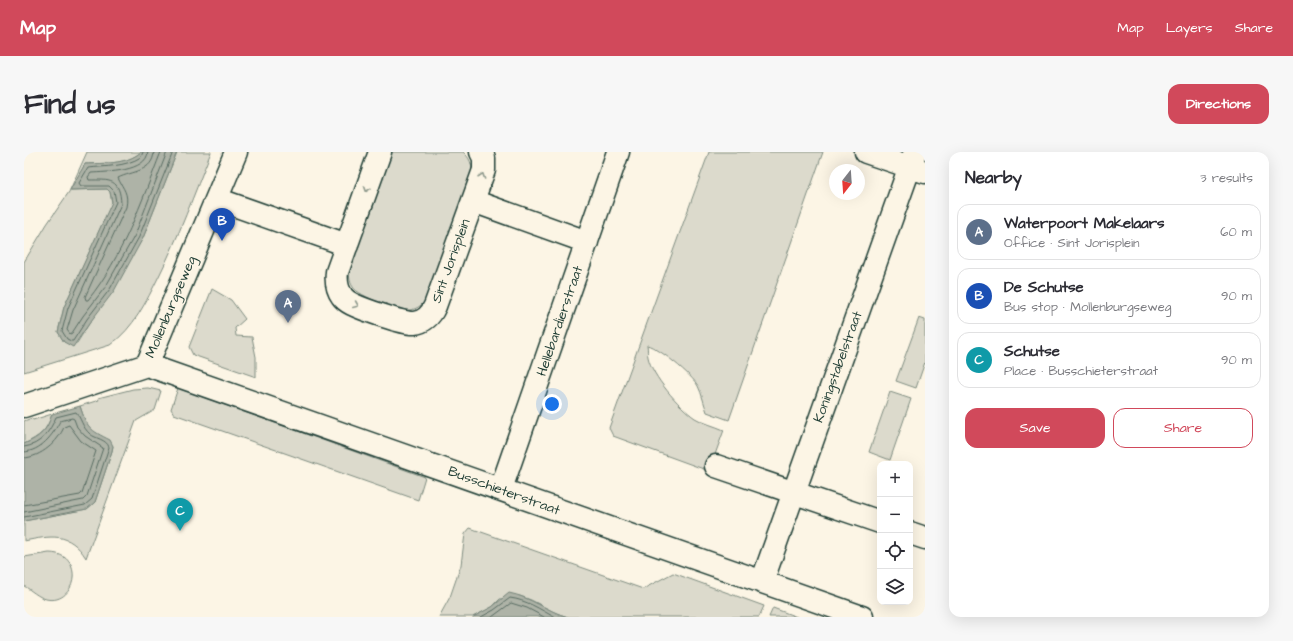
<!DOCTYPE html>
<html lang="en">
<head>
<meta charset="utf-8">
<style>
  :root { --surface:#fff; --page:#f7f7f7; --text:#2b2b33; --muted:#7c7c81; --line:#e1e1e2; --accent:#d1495b }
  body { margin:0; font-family:"Architects Daughter",sans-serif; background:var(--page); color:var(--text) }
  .controls { position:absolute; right:12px; bottom:12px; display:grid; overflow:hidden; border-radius:8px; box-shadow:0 4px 16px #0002 }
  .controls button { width:36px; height:36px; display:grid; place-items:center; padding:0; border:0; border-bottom:1px solid var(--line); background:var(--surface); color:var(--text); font:20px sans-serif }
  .compass { position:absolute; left:805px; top:12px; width:36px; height:36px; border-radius:50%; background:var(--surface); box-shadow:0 4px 16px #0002; rotate:197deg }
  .you { position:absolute; left:528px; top:252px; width:14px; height:14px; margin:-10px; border:3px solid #fff; border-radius:50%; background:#1a73e8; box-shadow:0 0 0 6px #1a73e833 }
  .badge { display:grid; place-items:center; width:26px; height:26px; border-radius:50%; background:var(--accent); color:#fff; font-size:13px; font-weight:700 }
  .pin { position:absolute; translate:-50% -33px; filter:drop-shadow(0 1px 2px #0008) }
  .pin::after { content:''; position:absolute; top:21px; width:14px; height:12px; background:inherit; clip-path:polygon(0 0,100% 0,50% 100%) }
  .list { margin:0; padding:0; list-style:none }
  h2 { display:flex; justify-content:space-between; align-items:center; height:52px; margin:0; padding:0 16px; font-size:17px }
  h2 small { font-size:13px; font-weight:400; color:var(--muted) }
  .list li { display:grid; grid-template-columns:26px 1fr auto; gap:12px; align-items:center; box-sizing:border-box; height:56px; margin:0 8px 8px; padding:0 8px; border:1px solid var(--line); border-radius:12px }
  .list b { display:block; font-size:15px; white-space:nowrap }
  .list p { margin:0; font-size:13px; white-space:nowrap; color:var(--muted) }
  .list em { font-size:13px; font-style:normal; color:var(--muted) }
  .actions { display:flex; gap:8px; padding:12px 16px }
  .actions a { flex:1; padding:9px 0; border:1px solid var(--accent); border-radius:12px; text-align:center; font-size:14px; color:var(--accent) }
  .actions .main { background:var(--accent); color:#fff }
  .icon { flex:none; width:22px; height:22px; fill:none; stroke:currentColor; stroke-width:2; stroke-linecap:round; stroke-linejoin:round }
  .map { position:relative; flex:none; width:901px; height:465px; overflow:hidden; border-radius:12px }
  header { display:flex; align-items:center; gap:24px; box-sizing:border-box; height:56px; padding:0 20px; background:var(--accent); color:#fff }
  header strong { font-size:19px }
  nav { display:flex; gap:22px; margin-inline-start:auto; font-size:14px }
  .intro { display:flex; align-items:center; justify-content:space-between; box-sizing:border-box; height:96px; padding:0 24px }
  h1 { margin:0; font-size:28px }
  .button { padding:10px 18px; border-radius:12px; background:var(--accent); color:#fff; font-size:14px; font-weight:700 }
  main { display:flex; gap:24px; padding:0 24px }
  aside { flex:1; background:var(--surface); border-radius:12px; box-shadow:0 4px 16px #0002 }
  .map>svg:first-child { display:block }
  .grass { fill:#dcdacc; stroke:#7e8c80 }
  .water { fill:#aeb3a7; stroke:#758479 }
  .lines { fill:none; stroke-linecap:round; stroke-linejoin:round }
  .shore { stroke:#586c62; stroke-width:1 }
  .minor-casing { stroke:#1f3d34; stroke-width:25 }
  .minor { stroke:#fcf5e5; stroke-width:22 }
  .oneway { stroke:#8e998c }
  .labels { text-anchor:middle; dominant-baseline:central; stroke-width:3; stroke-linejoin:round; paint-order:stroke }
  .street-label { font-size:14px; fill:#1f3d34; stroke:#fcf5e5 }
</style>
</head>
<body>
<header>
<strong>Map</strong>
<nav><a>Map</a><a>Layers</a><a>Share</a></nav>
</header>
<div class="intro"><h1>Find us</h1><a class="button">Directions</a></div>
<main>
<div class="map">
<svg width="901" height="465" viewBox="0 0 901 465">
  <rect width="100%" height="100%" fill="#fcf5e5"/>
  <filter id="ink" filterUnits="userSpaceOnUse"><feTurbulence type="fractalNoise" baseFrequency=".025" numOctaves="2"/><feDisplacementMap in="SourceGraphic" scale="8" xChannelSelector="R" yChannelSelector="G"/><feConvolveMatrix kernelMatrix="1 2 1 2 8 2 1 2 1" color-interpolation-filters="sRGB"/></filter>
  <g filter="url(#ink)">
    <path class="grass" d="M63,0H117C102,13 79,11 61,12L47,38L83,37L86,40L88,51L40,155L34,180L40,190L53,191L119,86L153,0H187C170,42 155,84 135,124C122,150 110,176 86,193L0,220V110L23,72L45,40Z
      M367,0H439C446,6 448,12 448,21L402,148C398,153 393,157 386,158C376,160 334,144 329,135C325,129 325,123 326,117Z
      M685,0H799L705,268L683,260C680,252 678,242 674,234C668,223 635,196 623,193C624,197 623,202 624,205C628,224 655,255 671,266C679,271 691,274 700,278L685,319L589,284L585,276Z
      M188,137L207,148L221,167L211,176L212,184L228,185L232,205V225L169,203L165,195Z
      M895,166L901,168V210L892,236L872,229Z
      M124,236L137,239L131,258L112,269L62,406C45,379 27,384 0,389V369L63,357L71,350L88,299L89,294L67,278L61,269L56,254L75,248L74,246L109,237Z
      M154,236L401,325L394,348L150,262L147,257Z
      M866,240L887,247L866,308L845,300Z
      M28,262C23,279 16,284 0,292V269L8,266L9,268Z
      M446,376L619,437L649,421L740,454L735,465H544L532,461L507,448L496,444L476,447L468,455L449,465H415L426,445L437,413L441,382Z
      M25,401C62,401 53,454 22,447C14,445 7,438 0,434V405Z
      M749,456L773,465H745Z"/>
    <path class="water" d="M117,0H153L119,86L90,139L67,169L49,195L40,190L34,180L40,155L88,50L86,40L83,37L46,38L61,12C79,11 102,13 117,0Z
      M56,254C63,276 66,278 86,288L89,294L88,299L71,350L63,357L0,369V292C16,285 23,279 28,262Z
      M485,441C506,445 523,459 544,465H449L468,455Z"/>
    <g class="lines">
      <path class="shore" d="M119,0L117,5C101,15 82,14 64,16L55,31L57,34H85L90,39L92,50L44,156L38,179L43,187L47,189H49L63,167L86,137L115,85L149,0
        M124,0C123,20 82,20 67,21L64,25L65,28C86,28 96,26 97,52L49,158L43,178L46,182L48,181L59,164L82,134L111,83L143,0
        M130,0C129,20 108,19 94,26C99,37 105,41 102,55L61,145L62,148H64C99,104 117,51 137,0
        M0,295C17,293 26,279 32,265L52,260C57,266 58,275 66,282C72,287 82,287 85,295L68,347L61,353L0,365
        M0,300C17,299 29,283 36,269L48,266L50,267L53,275L61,284L79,296L63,344L59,348L0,360
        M0,306C17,305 34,290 40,275L45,273L57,289L72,299L58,341L56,343L0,353
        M457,465L470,458L486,446C502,448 516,457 530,465
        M468,465L487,451L503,456L520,465"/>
      <g class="minor-casing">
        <path id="minor" d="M356,0L313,120C312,128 313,137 318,144C320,147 324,150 328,152C338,157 380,172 390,171C400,170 407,163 411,154L460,18V6L457,0
          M842,0L901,20
          M193,47L323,93
          M449,49L563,90
          M123,213L838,465
          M0,254L123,213L212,0
          M692,314L856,370
          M477,337L594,0
          M886,381L901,386
          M738,430L891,0"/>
      </g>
      <use href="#minor" class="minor"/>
    </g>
    <defs><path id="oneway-chevron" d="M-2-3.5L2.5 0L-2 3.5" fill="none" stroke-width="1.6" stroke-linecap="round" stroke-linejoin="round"/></defs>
    <g class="oneway">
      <use href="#oneway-chevron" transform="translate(458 24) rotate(-71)"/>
      <use href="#oneway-chevron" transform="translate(343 37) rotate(109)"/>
      <use href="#oneway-chevron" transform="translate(332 153) rotate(23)"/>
    </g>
  </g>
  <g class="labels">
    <g class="street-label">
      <text transform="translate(427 109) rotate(-70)">Sint Jorisplein</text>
      <text transform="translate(147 155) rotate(-67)">Mollenburgseweg</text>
      <text transform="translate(536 169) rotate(-71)">Hellebardierstraat</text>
      <text transform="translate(814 215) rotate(-70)">Koningstabelstraat</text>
      <text transform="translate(480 339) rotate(20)">Busschieterstraat</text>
    </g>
  </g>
</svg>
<div class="controls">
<button>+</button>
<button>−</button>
<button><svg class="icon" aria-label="locate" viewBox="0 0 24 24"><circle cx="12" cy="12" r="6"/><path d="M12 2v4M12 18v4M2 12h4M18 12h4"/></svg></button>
<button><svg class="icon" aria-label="layers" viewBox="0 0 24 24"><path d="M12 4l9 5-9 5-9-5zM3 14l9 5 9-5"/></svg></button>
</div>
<svg class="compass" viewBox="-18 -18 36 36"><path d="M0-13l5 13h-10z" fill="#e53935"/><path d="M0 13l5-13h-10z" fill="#7c7c81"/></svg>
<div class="you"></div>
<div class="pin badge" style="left:264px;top:171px;background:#5c6f8a">A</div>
<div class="pin badge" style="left:198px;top:89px;background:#1a4fb4">B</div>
<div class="pin badge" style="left:156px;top:379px;background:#0f9aa8">C</div>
</div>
<aside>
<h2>Nearby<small>3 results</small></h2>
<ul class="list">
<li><span class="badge" style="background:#5c6f8a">A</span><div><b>Waterpoort Makelaars</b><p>Office · Sint Jorisplein</p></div><em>60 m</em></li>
<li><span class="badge" style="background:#1a4fb4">B</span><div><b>De Schutse</b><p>Bus stop · Mollenburgseweg</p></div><em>90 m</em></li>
<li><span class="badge" style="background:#0f9aa8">C</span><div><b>Schutse</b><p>Place · Busschieterstraat</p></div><em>90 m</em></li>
</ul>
<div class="actions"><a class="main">Save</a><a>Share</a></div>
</aside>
</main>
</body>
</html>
